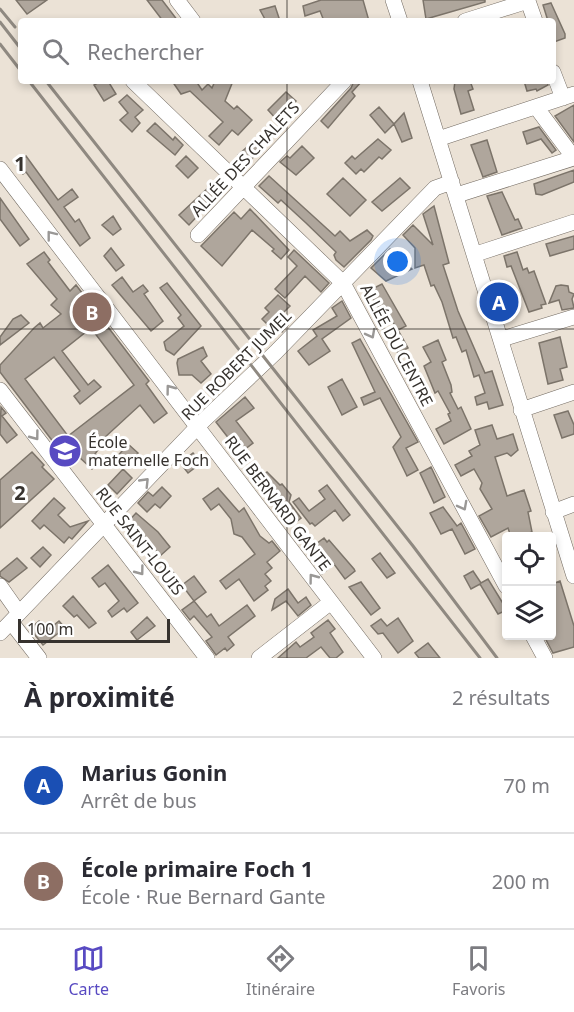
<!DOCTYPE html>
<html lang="fr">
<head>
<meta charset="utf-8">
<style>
  :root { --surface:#fff; --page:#f2f2f3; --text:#2b2b33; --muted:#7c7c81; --line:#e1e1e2; --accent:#584ac2 }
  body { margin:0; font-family:"Noto Sans",sans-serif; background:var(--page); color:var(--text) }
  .controls { position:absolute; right:18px; bottom:18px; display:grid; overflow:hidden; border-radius:6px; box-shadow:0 3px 9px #0003 }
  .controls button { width:54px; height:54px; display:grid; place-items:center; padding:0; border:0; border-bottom:2px solid var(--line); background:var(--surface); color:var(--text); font:30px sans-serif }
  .scale { position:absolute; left:18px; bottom:15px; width:152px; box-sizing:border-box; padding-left:6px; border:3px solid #36322e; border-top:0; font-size:16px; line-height:21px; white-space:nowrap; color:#36322e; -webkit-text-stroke:4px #fff; paint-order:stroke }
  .you { position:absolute; left:398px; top:262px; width:21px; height:21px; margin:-15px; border:4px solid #fff; border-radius:50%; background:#1a73e8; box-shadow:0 0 0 9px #1a73e833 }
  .badge { display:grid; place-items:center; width:39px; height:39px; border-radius:50%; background:var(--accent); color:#fff; font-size:20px; font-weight:700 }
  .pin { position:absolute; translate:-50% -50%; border:3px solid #fff; box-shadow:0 2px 6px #0006 }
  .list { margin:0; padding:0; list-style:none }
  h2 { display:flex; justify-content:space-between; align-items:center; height:78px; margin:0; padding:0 24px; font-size:26px }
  h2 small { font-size:20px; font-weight:400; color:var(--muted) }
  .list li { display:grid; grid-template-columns:39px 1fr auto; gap:18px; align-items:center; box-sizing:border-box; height:96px; padding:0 24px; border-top:2px solid var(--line) }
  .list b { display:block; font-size:22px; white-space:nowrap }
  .list p { margin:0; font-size:20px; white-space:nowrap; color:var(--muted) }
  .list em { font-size:20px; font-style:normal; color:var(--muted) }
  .icon { flex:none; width:33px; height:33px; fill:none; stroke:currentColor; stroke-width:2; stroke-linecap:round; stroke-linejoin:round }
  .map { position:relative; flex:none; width:574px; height:658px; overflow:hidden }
  .search { position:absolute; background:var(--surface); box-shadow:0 3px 9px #0003; left:18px; right:18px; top:18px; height:66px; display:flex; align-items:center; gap:15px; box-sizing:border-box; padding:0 21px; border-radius:6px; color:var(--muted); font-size:22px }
  .sheet { height:270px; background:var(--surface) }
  nav { display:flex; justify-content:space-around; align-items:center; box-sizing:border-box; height:84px; border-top:2px solid var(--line); background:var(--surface); font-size:16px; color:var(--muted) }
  nav a { display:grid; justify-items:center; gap:3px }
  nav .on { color:var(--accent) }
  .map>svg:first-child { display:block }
  .building { fill:#afa69c; stroke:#7c746a; stroke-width:1.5; fill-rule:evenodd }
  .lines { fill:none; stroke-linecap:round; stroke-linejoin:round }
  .minor-casing { stroke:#726a61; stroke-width:16 }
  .minor { stroke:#fff; stroke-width:15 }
  .rail { stroke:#8f8981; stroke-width:3 }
  .oneway { stroke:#9a9896 }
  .grid { fill:none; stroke:#36322e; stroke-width:1.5; stroke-opacity:0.55 }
  .labels { text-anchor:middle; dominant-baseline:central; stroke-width:6; stroke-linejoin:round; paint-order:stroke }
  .street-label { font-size:16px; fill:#36322e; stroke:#fff }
  .poi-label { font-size:16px; fill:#36322e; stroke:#fff; text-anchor:start }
  .grid-label { font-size:20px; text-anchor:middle; font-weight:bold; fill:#36322e; stroke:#fff; stroke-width:6; stroke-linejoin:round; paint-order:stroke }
</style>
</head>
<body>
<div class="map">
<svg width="574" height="658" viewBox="0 0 574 658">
  <rect width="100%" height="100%" fill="#ebe2d6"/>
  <path class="building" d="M16,0H47L27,14Z
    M147,0H162L178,21H163Z
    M321,0H363L369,21H324L320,11L305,16L303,6Z
    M423,0H485V2L426,19Z
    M551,3L565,34V38L554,42L553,21H548L543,5Z
    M275,6L280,21H266L260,10Z
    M101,81H108L116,94L104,101L94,85Z
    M172,81H196L202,90L208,84L212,88L215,81H233L225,101L234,109L237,106L252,120L238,135L232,130L219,145L209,136L223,122L190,91L181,94Z
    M354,81H362L352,92L355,96L328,128L321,121L351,88Z
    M455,81H470L473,89L468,91L474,110L461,114L454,89Z
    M524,81H546L548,85L537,91L536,89L527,91Z
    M286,92L296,101L277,120L268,110Z
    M127,95L143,110L135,117L140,123L132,132L120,120L128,113L119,102Z
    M574,105V142L555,116Z
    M379,107L394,124L385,133L370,115Z
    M404,113L412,138L402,142L394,124Z
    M155,123L173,140L175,137L183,145L175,155L147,131Z
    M539,127L556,150L552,153L541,139L527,144L523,132Z
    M264,132L270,137L246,166L238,155Z
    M378,139L391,150L382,159L379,157L364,172L361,169L356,174L345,163L352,156L355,159Z
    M487,140L497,172L483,177L471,145Z
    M302,146L314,158L296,175L280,162L287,156L290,158Z
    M26,156L58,200L72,189L78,197L64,207L75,222L79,219L90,238L80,246L26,172L23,174L16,164Z
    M186,156L198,168L188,178L176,166Z
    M574,170V182L542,195L536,194L534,184Z
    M269,176L335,236L340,231L350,241L367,230L373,236L371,240L344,267L336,260L334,255L336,252L306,223L281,200L278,203L259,186Z
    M343,178L366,200L350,216L327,194Z
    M400,178L410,188L382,211L372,202Z
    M209,187L217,195L189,225L179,215Z
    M502,192L515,220L518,219L522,228L502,235L487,196Z
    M0,198L29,239L20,246L0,219Z
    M434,206L449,263L443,265L458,311L485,373L492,371L503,405L489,409L487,402L477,405L475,397L485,393L479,375L474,377L466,350L462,352L456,337L453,338L442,302L434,285L431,286L424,265L415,268V248L403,235L413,225L433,245L423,214Z
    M250,209L289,250L281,259L272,251L274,249L252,230L222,266L201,246L234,212L241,219Z
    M113,216L121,229L113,235L102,225Z
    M574,236V249L550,256L546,244Z
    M111,248L124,265L116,271L104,256Z
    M390,249L412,269L386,281L371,268Z
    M294,250L329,283L321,292L305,276L285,298L275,289L297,266L288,257Z
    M44,252L50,260L48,262L70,291L76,285L149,381L146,384L167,413L154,423L140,405L103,439L105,440L95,454L101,460L92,469L78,456L70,464L0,372V365L34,328L40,323L43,328L61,314L51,305L57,299L27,264ZM91,328L134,385L68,436L25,379L54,357L80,391L74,396L80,404L101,387L94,380L88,385L62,351Z
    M517,252L523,270L527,268L529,273L534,271L546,304L541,305L542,308L529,312L511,266L507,267L504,256Z
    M122,277L133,292L143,285L148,291L144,294L163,321L151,331L112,285Z
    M167,283L201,326L174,355L166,350L164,342L184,326L178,318L181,315L160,288Z
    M382,284L406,326L398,330L408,348L398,353L387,336L397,331L386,307L380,310L368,291Z
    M561,285L568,286L569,292L574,294L572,299L574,308L562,310L559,300L549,303L556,286Z
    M278,295L290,306L280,316L288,325L282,332L277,328L274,331L262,319L269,312L265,308Z
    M342,301L351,318L322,339L330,351L309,365L298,351L317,336L313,330L337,316L332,308Z
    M21,315L29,323L0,345V337L13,319Z
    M560,337L567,367L560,369L563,380L548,384L539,343Z
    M360,339L418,442L406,448L418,470L407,476L393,447L401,437L380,398L364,405L361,398L375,392L352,343Z
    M438,340L446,360L442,362L451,385L452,392L450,393L458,409L461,407L471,429L444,444L436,429L451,421L448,414L450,413L438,391L435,393L424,366L431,362L423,347Z
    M203,347L207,356L201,361L211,374L201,383L192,375H179L177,363L178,359Z
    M342,379L357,407L342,415L328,387Z
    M245,397L254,408L236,421L253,443L240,453L216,422Z
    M1,407L6,413L2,416L17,435L7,443L0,434Z
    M568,411L574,425V434L562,438L554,415Z
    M492,425L497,439L513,434L518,450L511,456L507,453L495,457L507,496L524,490L531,511L528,512L532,532L517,537H511L508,528L491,537L479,516L492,509L480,489L482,483L474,469L461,476L455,465L472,456L469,451L480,445L475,430Z
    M128,444L138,453L125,466L116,458Z
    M32,452L44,465L42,467L54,479L0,528V480Z
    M193,453L201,463L188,473L180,463Z
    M431,467L445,497L434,503L420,473Z
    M123,469L132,478L117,494L108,485Z
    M267,472L280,485L282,484L291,495L289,502L301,518L291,526L258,479Z
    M327,485L350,515L343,521L335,510L315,526L312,523L310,524L293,502L299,498L309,511L325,499L319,491Z
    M162,487L171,496L160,508L155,504L147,512L138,503L148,492L153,496Z
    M218,488L239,512L244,508L260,536L269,543L272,541L280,551L267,562L272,568L265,574L271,581L265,586L268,590L254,601L239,579L226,589L220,581L255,554L242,537L234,534L231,519L219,504L211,510L203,499Z
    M54,498L65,508L58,515L70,527L88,521L72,539L69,537L64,543L44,525L40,529L32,521Z
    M443,507L457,526L461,523L475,549L465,554L452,529L441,534L430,513Z
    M136,513L158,532L170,547L160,556L142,533L138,537L125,525Z
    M324,538L327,542L329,540L354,569L355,571L345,579L334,564L322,574L317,568L328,560L316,544Z
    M43,547L51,555L40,567L31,558Z
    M380,553L395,573L387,578L372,559Z
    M17,558L27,568L9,582L0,576V572Z
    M108,565L138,603L127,612L124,608L112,617L108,611L119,601L105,583L99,587L92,578Z
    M473,571L481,583L488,579L507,610L498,614L480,584L471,589L464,576Z
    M173,572L182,585L194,576L206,592L194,601L207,617L211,614L219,626L247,605L255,616L228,637L234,645L227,651L225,648L216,655L206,641L212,637L194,616L190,620L182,610L194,601L182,585L173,592L163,579Z
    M560,581L574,626V647L553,653L544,636H552V584Z
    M361,582L380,608L371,615L349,587Z
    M288,589L298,603L306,597L311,605L298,616L286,601L272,610L275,599Z
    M73,596L96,623L89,628L77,615L74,617L63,606Z
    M147,617L155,626L137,640L131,632Z
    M398,618L413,641L398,653L383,633L378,634L371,626L381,619L387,626Z
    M328,620L335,629L330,633L343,652L336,658H330L321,647L306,658H278L296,642L300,647L314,637L311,633Z
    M39,621L45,628L48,626L49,629L59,621L65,628L43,645L30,629Z
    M428,643L440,658H419L415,653Z"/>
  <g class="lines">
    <g class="minor-casing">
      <path id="minor" d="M177,0L193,21
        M393,0L400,21
        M465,21L528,1L535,21
        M553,72L563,98
        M133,81L343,283L506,586
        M420,81L574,576
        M536,107L574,158
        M438,139L574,94
        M0,169L374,658
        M457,195L574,158
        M198,235L344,81
        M476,254L574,222
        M502,339L574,317
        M0,390L207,658
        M521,410L574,392
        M553,512L574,504
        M0,586L19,613
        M11,622L39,658
        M0,633L203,421L276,352L435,188L452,182
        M533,636L545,658
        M259,658L331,602"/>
    </g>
    <use href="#minor" class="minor"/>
    <path class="rail" d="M0,9L15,27
      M0,22L21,49
      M0,44L21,71
      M29,81L480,658
      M46,81L413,546L497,658"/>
  </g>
  <defs><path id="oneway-chevron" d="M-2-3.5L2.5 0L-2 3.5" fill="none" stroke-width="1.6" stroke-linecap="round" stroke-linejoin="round" transform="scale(1.5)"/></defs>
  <g class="oneway">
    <use href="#oneway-chevron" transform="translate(51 235) rotate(-128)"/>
    <use href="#oneway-chevron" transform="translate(371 334) rotate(62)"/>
    <use href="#oneway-chevron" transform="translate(170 389) rotate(-127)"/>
    <use href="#oneway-chevron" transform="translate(35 436) rotate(53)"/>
    <use href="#oneway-chevron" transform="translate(145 482) rotate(-46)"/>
    <use href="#oneway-chevron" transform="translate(463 506) rotate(62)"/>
    <use href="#oneway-chevron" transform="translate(140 571) rotate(53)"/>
    <use href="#oneway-chevron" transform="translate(313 578) rotate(-127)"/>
  </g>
  <path class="grid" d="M287,0V21M287,81V658M0,329H574"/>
  <defs>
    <g id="school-disc" transform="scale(1.725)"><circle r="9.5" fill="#584ac2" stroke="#fff"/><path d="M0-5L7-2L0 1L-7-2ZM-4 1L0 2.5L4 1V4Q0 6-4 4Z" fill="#fff"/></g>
  </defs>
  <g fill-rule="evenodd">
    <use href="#school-disc" x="65" y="451"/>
  </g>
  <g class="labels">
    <g class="street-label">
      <text transform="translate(245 159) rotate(-47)">ALLÉE DES CHALETS</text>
      <text transform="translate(397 345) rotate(62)">ALLÉE DU CENTRE</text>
      <text transform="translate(236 365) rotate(-45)">RUE ROBERT JUMEL</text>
      <text transform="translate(278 503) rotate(53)">RUE BERNARD GANTE</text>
      <text transform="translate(140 541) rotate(52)">RUE SAINT-LOUIS</text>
    </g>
    <g class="poi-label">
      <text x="88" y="442">École<tspan x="88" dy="18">maternelle Foch</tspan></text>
    </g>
  </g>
  <g class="grid-label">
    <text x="20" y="171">1</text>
    <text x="20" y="500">2</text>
  </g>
</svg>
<div class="controls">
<button><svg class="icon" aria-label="locate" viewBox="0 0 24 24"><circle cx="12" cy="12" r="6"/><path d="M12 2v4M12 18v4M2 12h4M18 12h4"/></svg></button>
<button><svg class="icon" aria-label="layers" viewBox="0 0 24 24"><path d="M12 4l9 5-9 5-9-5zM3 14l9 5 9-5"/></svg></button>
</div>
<div class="scale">100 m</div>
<div class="you"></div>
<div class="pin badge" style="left:499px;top:302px;background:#1a4fb4">A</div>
<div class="pin badge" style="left:92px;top:312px;background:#8d6e63">B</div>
<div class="search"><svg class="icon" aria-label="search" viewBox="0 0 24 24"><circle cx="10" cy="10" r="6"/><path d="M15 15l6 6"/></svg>Rechercher</div>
</div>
<section class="sheet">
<h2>À proximité<small>2 résultats</small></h2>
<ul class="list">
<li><span class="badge" style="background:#1a4fb4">A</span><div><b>Marius Gonin</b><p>Arrêt de bus</p></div><em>70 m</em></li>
<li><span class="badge" style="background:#8d6e63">B</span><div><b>École primaire Foch 1</b><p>École · Rue Bernard Gante</p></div><em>200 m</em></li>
</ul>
</section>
<nav>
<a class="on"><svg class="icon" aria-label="map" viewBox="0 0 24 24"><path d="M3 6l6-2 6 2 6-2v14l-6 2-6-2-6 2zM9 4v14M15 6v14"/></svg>Carte</a>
<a><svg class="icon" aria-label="directions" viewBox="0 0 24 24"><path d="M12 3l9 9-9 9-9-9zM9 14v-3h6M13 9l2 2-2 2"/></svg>Itinéraire</a>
<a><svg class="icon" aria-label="saved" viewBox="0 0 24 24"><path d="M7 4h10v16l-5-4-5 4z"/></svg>Favoris</a>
</nav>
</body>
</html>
